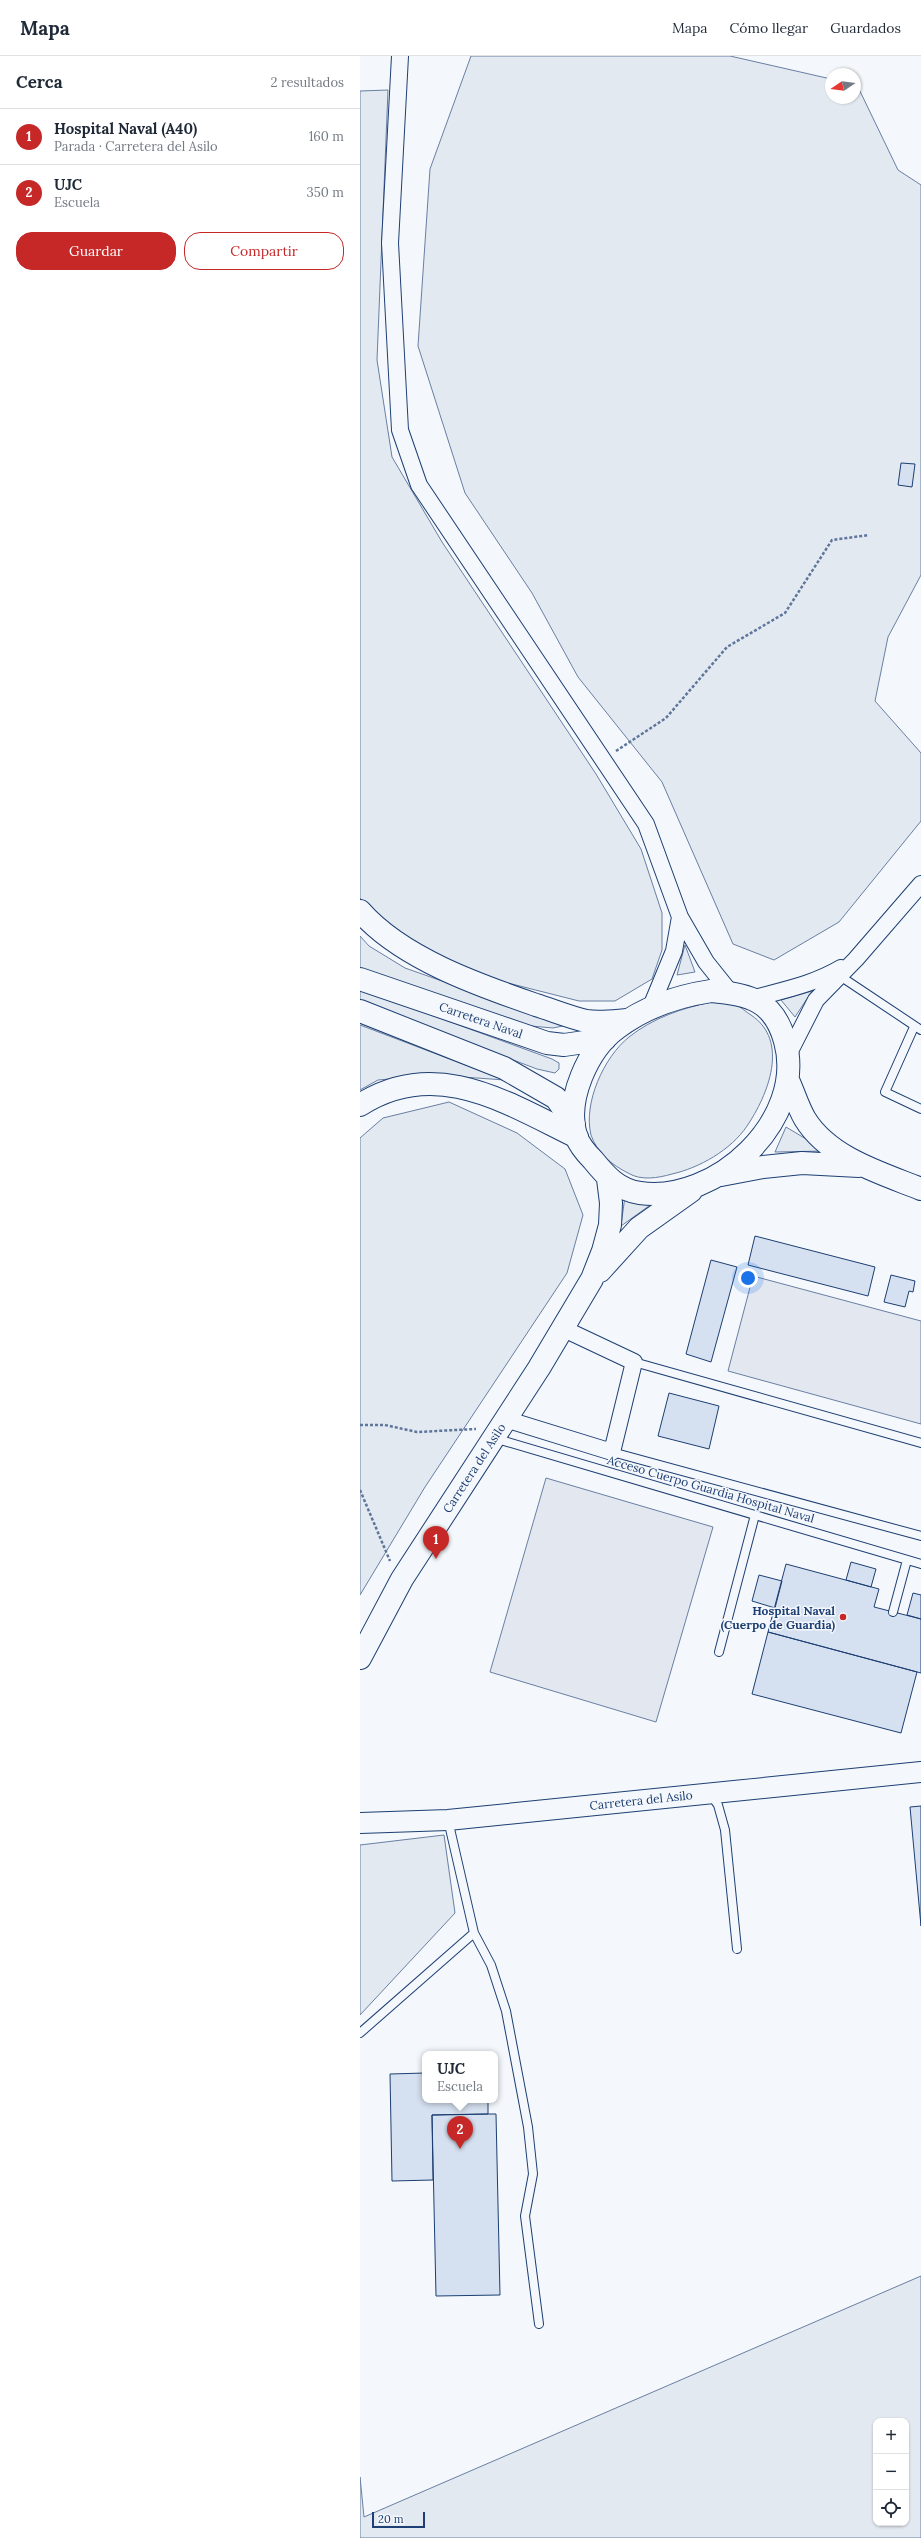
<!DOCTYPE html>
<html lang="es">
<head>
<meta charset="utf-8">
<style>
  :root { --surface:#fff; --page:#f6f6f7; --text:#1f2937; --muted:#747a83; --line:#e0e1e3; --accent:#c62828 }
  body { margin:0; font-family:Lora,serif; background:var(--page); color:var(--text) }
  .controls { position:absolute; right:12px; bottom:12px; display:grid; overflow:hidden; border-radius:8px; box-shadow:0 1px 3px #0004 }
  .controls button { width:36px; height:36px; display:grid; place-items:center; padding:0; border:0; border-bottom:1px solid var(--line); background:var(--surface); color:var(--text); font:20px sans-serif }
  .compass { position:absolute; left:465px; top:12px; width:36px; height:36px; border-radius:50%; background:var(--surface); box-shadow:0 1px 3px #0004; rotate:257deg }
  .scale { position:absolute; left:12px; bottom:10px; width:53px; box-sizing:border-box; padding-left:4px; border:2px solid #1d3f73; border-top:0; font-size:11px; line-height:14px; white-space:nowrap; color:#1d3f73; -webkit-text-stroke:3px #f4f7fb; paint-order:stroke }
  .you { position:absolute; left:388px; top:1222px; width:14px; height:14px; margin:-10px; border:3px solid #fff; border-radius:50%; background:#1a73e8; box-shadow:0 0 0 6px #1a73e833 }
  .badge { display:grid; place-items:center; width:26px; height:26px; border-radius:50%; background:var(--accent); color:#fff; font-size:13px; font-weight:700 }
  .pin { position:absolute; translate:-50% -33px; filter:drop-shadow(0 1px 2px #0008) }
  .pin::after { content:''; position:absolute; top:21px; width:14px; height:12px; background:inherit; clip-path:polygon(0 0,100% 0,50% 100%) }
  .popup { position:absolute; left:62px; top:1995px; width:76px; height:52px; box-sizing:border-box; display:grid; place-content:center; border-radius:8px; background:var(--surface); filter:drop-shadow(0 1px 3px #0005); font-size:13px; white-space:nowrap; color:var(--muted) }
  .popup b { font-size:15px; color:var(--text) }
  .popup::after { content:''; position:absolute; left:50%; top:100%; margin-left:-8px; border:8px solid transparent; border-top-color:var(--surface) }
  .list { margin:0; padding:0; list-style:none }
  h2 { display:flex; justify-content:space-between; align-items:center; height:52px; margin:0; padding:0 16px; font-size:17px }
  h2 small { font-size:13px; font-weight:400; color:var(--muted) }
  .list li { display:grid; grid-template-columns:26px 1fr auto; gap:12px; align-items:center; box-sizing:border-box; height:56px; padding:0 16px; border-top:1px solid var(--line) }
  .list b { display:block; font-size:15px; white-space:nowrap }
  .list p { margin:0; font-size:13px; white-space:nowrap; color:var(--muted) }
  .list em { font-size:13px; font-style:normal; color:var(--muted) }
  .actions { display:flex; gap:8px; padding:12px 16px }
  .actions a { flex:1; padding:9px 0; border:1px solid var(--accent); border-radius:16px; text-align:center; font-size:14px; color:var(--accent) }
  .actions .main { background:var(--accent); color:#fff }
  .icon { flex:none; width:22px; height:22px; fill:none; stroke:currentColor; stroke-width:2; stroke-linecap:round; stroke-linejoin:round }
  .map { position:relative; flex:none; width:561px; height:2482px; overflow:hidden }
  header { display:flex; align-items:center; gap:24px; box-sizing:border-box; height:56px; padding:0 20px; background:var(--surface); border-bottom:1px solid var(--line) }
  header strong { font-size:19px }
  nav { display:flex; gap:22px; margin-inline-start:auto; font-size:14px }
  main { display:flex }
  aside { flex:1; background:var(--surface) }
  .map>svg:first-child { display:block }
  .green { fill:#e3e9f0; stroke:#687fa3; fill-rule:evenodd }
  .parking { fill:#e3e8f0; stroke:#687fa3 }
  .building { fill:#d5e0f0; stroke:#1d3f73 }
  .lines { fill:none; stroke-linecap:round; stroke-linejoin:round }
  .service-casing { stroke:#1d3f73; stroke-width:10 }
  .minor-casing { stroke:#1d3f73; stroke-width:18 }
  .tertiary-casing { stroke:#1d3f73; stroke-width:22 }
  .secondary-casing { stroke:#1d3f73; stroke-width:24 }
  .motorway-casing { stroke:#1d3f73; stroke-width:24 }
  .path { stroke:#5e769c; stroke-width:2.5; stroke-dasharray:3 2; stroke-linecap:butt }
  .service { stroke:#f4f7fb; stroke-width:8 }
  .minor { stroke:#f4f7fb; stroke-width:16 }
  .tertiary { stroke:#f4f7fb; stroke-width:20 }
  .secondary { stroke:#f4f7fb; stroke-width:22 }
  .motorway { stroke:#f4f7fb; stroke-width:22 }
  .poi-dot { fill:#c62828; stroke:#f4f7fb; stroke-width:1.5 }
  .labels { text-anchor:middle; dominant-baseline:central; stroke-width:3; stroke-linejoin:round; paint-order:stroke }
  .street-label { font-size:12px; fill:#1d3f73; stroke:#f4f7fb }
  .poi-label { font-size:12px; font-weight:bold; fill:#1d3f73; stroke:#f4f7fb; text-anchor:end }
</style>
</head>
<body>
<header>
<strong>Mapa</strong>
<nav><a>Mapa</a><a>Cómo llegar</a><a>Guardados</a></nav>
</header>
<main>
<aside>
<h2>Cerca<small>2 resultados</small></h2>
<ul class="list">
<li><span class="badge">1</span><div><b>Hospital Naval (A40)</b><p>Parada · Carretera del Asilo</p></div><em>160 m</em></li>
<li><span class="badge">2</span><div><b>UJC</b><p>Escuela</p></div><em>350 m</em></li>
</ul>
<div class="actions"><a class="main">Guardar</a><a>Compartir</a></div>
</aside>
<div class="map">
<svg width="561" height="2482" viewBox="0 0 561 2482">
  <rect width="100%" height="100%" fill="#f4f7fb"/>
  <path class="green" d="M111,0H370L471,23V42H495V28L497,29L538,114L561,129V519L528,581L515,645L561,697V765L479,866L414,904L373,888L302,726L218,621L172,537L105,437L58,290L70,113Z
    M28,34L17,304L32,401L82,486L236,718L281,793L302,857V894L292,923L255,945H219L132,923L48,887L10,855L0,842V35Z
    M0,880L9,890L45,912L207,969L193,972L171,970L0,912Z
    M325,889L335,916L317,919Z
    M0,933L192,1003L199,1007V1013L195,1017L177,1013L0,946Z
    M452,935L435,961L421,944Z
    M352,946C359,947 368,947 376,949C381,951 386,956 391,959C430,985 408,1039 387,1070C371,1094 339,1112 312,1118C298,1122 281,1125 268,1117C252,1109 237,1097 231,1079C223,1047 244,1001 269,981C293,962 322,952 352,946Z
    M0,969L145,1024L74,1019L18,1024L0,1034Z
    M89,1046L157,1077L205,1113L223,1159L207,1217L65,1431L0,1539V1082L23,1062Z
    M426,1071L466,1095L415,1096Z
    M265,1140L293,1147L261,1170Z
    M84,1779L95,1857L0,1959V1789Z
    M561,2220V2482H0V2421L4,2461ZM516,2365H546V2467H516Z"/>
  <path class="parking" d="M393,1220L561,1265V1368L368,1315Z
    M186,1422L353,1471L296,1666L130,1616Z"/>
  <path class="building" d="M541,407L555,408L552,431L538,429Z
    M395,1180L515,1211L508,1240L388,1209Z
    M351,1204L377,1211L351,1306L326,1298Z
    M531,1219L555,1225L553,1236L549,1235L545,1251L524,1246Z
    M309,1337L359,1350L349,1393L298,1380Z
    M491,1506L516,1513L511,1531L486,1524Z
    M426,1508L519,1533L514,1551L561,1563V1617L408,1576Z
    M399,1519L422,1525L415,1552L392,1545Z
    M553,1537L561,1539V1563L547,1559Z
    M408,1576L557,1616L541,1677L392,1638Z
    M561,1750V1870L550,1751Z
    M65,2017V2044H128V2058L72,2059L73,2124L32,2125L30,2018Z
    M128,2058H136L140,2239L76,2240L72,2059Z"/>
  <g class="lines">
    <g class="service-casing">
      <path id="service" d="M480,920L561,974
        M554,971L525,1036L561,1053
        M274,1306L561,1387
        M134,1382L561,1508
        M252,1396L561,1480
        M533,1556L547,1504
        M359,1596L395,1459
        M350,1738L358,1749L365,1774L377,1893
        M114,1877L131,1909L146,1955L168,2071L173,2118L165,2160L179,2268
        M0,1977L114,1877L88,1764"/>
    </g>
    <g class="minor-casing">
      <path id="minor" d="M40,0L30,187L40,374L59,429L286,768L320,861L346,906L370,936
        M391,943C423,934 452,929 481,912
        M290,953L314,895L320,861
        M429,997L456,944L496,903L561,828
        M145,1363L252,1396L274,1306L204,1273"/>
    </g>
    <g class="tertiary-casing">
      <path id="tertiary" d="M0,1767L88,1764L561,1716"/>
    </g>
    <g class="secondary-casing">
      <path id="secondary" d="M0,923L187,987L204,989L245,983
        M351,935C390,938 414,945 425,985C447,1064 356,1148 280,1137C258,1134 246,1120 233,1104C227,1098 219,1088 216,1080C205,1044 228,993 257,972C285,951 318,940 351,935Z
        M0,955L144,1012L196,1042L214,1068
        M428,1024C434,1037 438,1051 445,1063C469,1102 521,1117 561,1133
        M361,1119L403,1111L442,1107L499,1110
        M240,1215L279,1172L331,1135
        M0,1602L42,1523L179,1312L232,1223L243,1195L250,1169L251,1147L248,1123"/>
    </g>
    <g class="motorway-casing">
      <path id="motorway" d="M0,855C41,902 118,929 176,949C192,954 209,961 226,965C240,967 254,965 268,964
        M0,1049C76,1000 147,1047 217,1081"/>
    </g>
    <path class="path" d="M256,695L306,662L367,591L425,557L472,484L509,479
      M0,1369H25L57,1376L116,1373
      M0,1434L30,1505"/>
    <use href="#service" class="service"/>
    <use href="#minor" class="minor"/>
    <use href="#tertiary" class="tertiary"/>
    <use href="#secondary" class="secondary"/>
    <use href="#motorway" class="motorway"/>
  </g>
  <circle class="poi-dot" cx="483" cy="1561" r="4"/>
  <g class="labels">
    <g class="street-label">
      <text transform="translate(121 964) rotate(19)">Carretera Naval</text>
      <text transform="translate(114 1412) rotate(-57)">Carretera del Asilo</text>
      <text transform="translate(351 1433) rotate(16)">Acceso Cuerpo Guardia Hospital Naval</text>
      <text transform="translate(281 1744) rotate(-6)">Carretera del Asilo</text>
    </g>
    <g class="poi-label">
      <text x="475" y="1554">Hospital Naval<tspan x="475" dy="14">(Cuerpo de Guardia)</tspan></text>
    </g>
  </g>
</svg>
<div class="controls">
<button>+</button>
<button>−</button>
<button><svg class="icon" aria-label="locate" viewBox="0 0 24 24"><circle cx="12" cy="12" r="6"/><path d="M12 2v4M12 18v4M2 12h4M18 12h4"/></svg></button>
</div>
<svg class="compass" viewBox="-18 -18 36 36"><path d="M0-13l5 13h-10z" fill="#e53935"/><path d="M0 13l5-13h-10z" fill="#747a83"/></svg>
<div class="scale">20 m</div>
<div class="you"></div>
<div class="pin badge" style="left:76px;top:1503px">1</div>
<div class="pin badge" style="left:100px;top:2093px">2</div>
<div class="popup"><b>UJC</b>Escuela</div>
</div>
</main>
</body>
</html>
